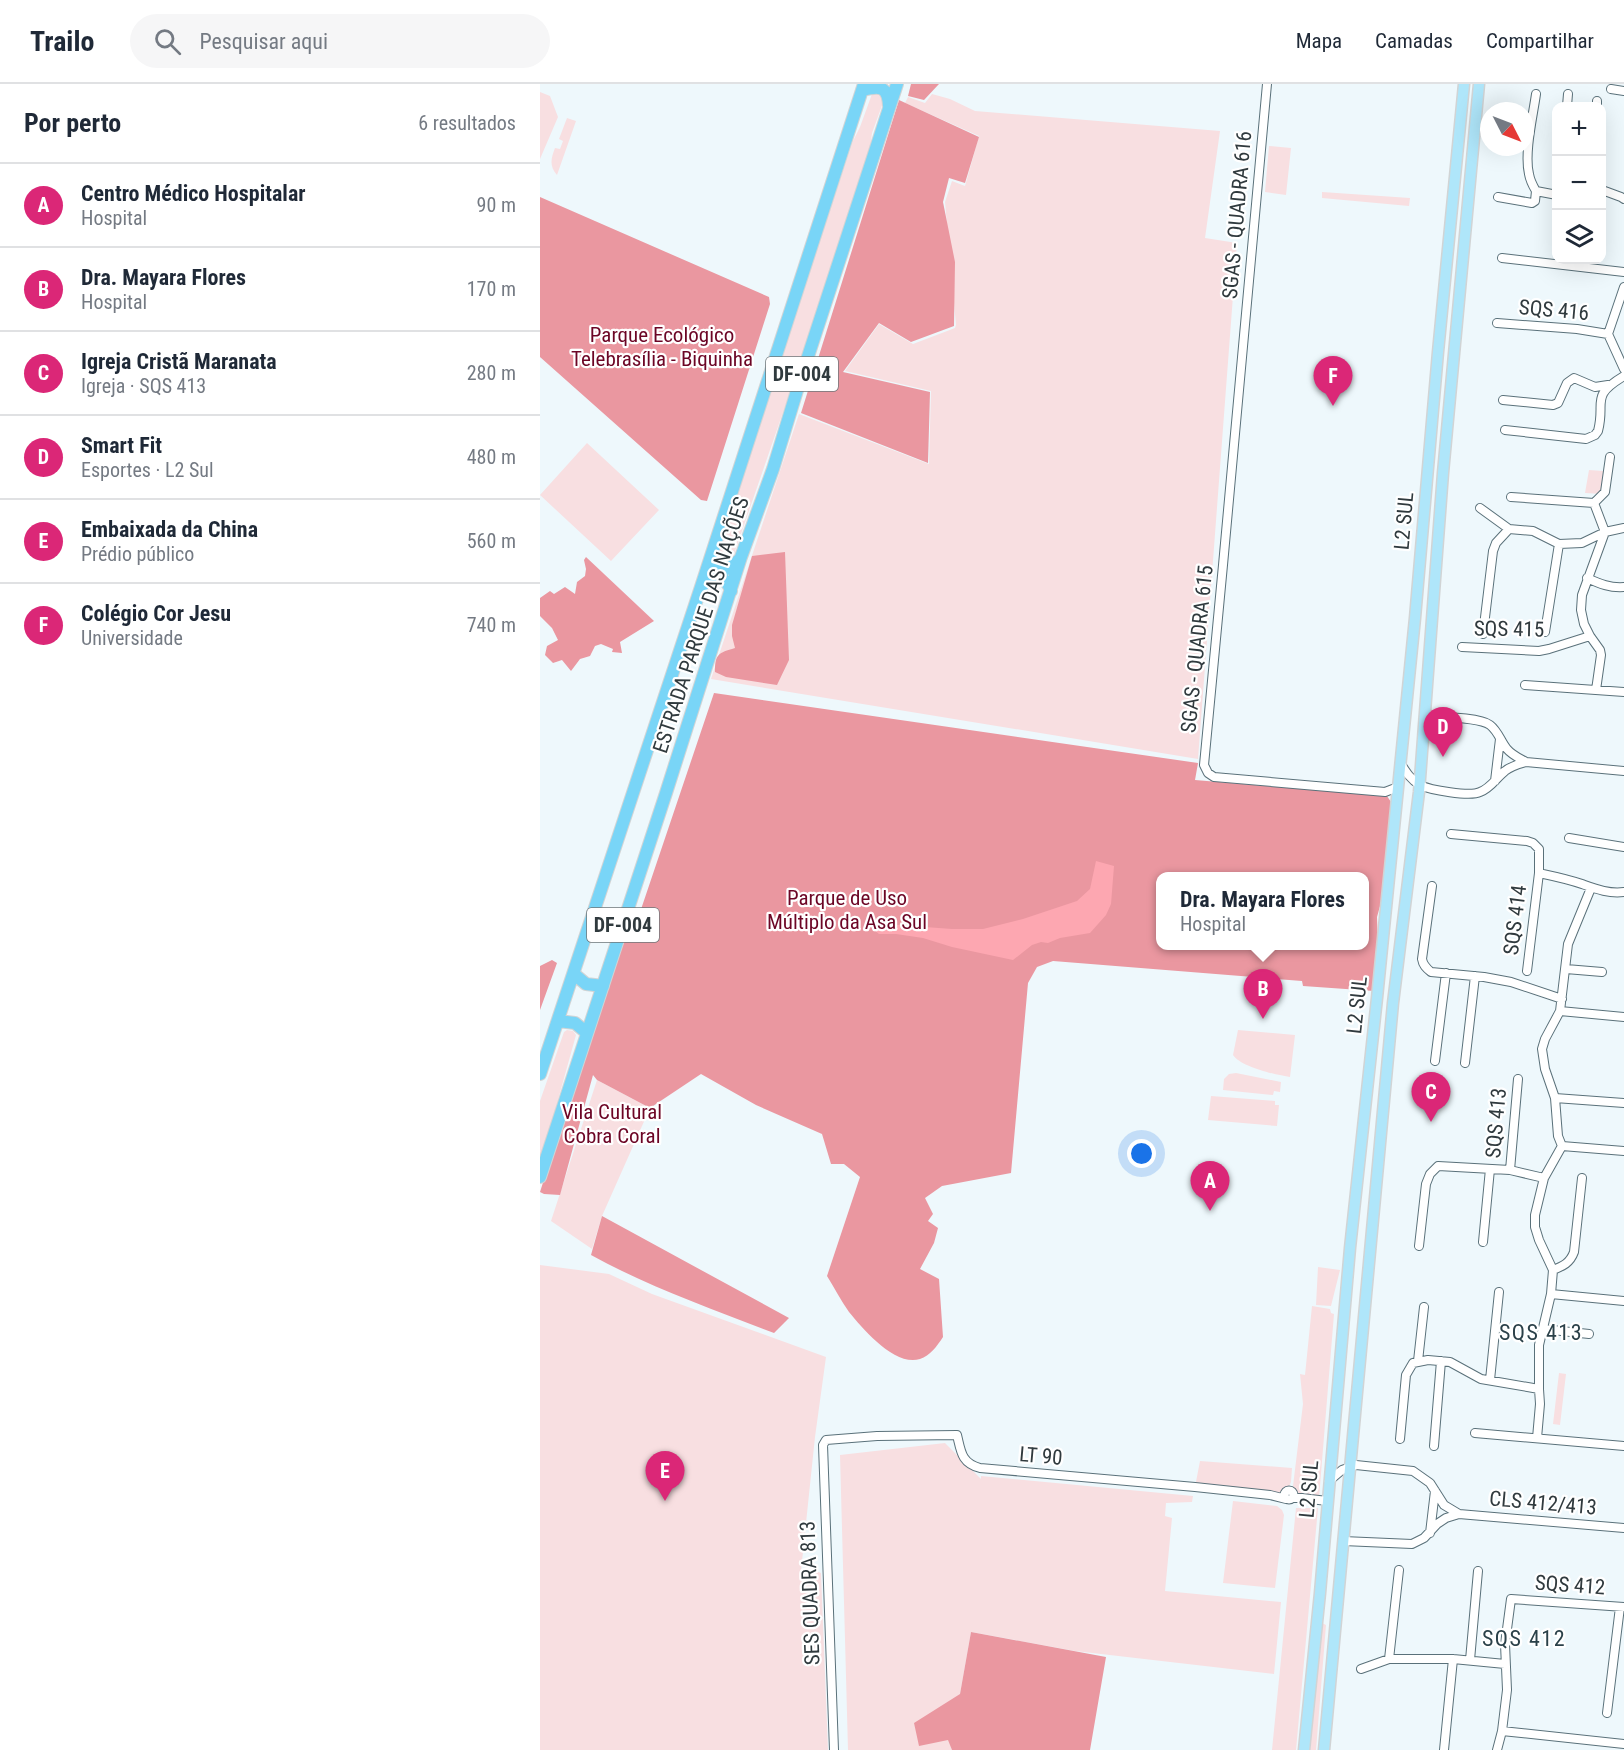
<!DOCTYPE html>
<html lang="pt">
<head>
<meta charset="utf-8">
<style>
  :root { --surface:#fff; --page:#f6f6f7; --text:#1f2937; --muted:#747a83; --line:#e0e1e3; --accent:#db2777 }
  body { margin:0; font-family:"Roboto Condensed",sans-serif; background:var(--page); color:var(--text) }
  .controls { position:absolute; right:18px; top:18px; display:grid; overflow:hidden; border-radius:12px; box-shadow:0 6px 24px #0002 }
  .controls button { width:54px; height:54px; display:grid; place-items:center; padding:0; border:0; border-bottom:2px solid var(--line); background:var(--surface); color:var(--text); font:30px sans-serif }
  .compass { position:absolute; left:940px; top:18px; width:54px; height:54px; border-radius:50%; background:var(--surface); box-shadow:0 6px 24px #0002; rotate:132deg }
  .you { position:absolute; left:602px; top:1070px; width:21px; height:21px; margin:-15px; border:4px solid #fff; border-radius:50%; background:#1a73e8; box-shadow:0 0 0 9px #1a73e833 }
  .badge { display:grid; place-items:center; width:39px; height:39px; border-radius:50%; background:var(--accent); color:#fff; font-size:20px; font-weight:700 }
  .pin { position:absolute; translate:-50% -50px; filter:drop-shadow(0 2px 3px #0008) }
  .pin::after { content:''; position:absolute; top:32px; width:21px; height:18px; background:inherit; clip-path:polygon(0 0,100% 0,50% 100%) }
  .popup { position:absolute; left:616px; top:788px; width:213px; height:78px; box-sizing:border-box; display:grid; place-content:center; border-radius:12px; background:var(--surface); filter:drop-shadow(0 2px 4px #0005); font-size:20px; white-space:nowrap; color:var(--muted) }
  .popup b { font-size:22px; color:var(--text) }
  .popup::after { content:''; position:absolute; left:50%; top:100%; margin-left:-12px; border:12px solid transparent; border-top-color:var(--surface) }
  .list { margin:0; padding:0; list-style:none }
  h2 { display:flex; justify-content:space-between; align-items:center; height:78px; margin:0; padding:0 24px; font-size:26px }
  h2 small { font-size:20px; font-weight:400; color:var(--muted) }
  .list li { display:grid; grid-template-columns:39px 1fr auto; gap:18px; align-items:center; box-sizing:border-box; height:84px; padding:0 24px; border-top:2px solid var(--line) }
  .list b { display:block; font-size:22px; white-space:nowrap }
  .list p { margin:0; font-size:20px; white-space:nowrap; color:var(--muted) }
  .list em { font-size:20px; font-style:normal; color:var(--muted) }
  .icon { flex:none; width:33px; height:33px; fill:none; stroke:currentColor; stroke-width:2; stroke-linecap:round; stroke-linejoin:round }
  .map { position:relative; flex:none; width:1084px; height:1666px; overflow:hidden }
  header { display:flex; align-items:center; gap:36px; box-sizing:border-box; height:84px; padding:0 30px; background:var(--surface); border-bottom:2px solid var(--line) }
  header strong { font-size:28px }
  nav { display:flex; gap:33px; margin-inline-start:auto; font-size:21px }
  .search { width:420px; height:54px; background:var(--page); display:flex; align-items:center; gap:15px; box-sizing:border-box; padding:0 21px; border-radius:33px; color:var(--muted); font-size:22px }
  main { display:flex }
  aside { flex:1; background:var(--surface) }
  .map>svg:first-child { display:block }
  .green { fill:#f8dfe1 }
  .forest { fill:#ea97a0; fill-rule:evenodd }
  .water { fill:#fda7b1 }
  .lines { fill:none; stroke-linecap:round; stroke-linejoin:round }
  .minor-casing { stroke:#5a717a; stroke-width:10 }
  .major-casing { stroke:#d1d4d5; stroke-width:13 }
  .highway-casing { stroke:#d1d4d5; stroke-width:14 }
  .minor { stroke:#fff; stroke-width:8 }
  .major { stroke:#afe6fa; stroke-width:10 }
  .highway { stroke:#79d5f7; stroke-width:12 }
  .labels { text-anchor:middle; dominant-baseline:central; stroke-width:4.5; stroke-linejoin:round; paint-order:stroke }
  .shield { fill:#fff; stroke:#6e7578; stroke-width:1.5 }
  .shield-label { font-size:20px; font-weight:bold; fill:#303a3e }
  .street-label { font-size:21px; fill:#303a3e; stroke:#fff }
  .park-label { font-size:21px; fill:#6c0525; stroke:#fff }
  .neighbourhood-label { font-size:22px; letter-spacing:1.5px; fill:#2b4149; stroke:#fff }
</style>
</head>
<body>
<header>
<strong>Trailo</strong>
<div class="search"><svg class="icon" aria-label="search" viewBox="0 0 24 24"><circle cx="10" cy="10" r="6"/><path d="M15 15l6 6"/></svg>Pesquisar aqui</div>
<nav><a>Mapa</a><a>Camadas</a><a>Compartilhar</a></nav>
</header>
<main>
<aside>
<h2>Por perto<small>6 resultados</small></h2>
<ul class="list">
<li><span class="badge">A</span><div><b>Centro Médico Hospitalar</b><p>Hospital</p></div><em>90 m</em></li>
<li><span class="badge">B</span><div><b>Dra. Mayara Flores</b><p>Hospital</p></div><em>170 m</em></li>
<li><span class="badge">C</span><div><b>Igreja Cristã Maranata</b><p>Igreja · SQS 413</p></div><em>280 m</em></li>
<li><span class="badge">D</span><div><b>Smart Fit</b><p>Esportes · L2 Sul</p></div><em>480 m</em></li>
<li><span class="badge">E</span><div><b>Embaixada da China</b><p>Prédio público</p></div><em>560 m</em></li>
<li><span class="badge">F</span><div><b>Colégio Cor Jesu</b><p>Universidade</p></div><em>740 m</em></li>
</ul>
</aside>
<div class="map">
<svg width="1084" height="1666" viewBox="0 0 1084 1666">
  <rect width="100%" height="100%" fill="#eef8fc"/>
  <path class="green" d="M0,8L10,12L18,33L0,75Z
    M339,8L344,16L332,49L330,65L277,230L193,473L190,477H184L180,474L179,469L193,427L203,387L313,57L320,43L332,10Z
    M392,10L410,15L435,27L680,47L665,154L697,159L658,675L171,595L259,330L389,380L391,307L305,287L339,240L373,260L415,244L416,241L405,118L412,97L425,102L439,52L365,19L368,13L385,19Z
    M27,34L36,37L17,91C9,82 11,74 15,64L20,65L23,57L19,55Z
    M729,62L751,64L746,111L725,108Z
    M782,108L870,114L869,122L782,114Z
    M47,359L119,426L71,477L0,411Z
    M1049,386L1063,387L1062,410L1045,409Z
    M27,946L33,947L36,951L11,1041L0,1076V1017L24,948Z
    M698,946L755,951L750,993C736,991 701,983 693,971Z
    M696,989L741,998L740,1008L734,1007L733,1011L683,1006L684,995L689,990Z
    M57,996L110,1024L62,1132L52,1165L11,1137Z
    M671,1012L735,1017V1021H739L737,1042L668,1036Z
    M0,1181L69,1190L112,1210L286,1273L275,1353L261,1487H276L281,1489L288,1666H0Z
    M778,1183L800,1186L791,1222L776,1221Z
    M772,1222L790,1225L791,1229L794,1230L779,1414L755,1410L753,1402L763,1320L760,1290L765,1291Z
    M1019,1289L1026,1290L1020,1341L1013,1340Z
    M405,1359L441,1395V1392L653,1412L652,1418L626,1419L625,1432L632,1434L625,1507L741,1518L734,1590L535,1567L431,1548L420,1610L409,1655L412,1666H308L300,1371Z
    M660,1377L752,1384L751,1398L747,1407L730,1411L655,1403Z
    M693,1417L737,1422L742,1426L744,1431L735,1504L683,1499Z
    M756,1424H778L756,1666H732Z
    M782,1539L786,1541L776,1666H769L780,1541Z"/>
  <path class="forest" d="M371,0H399L384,16L368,12Z
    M359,16L439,53L425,99L409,94L403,118L415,178L414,242L371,258L339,239L303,288L390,308L388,379L261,329Z
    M0,113L229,213L230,220L167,417L161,416L0,273Z
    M245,468L249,576L237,601L186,593L175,588C175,570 178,569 195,564L192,552V541L212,472Z
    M46,473L114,537L80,558L82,569L72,568L73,565L61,560L55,562L50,572L40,575L31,587L22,576L13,579L5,571L7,562L18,556L12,544L0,532V514L10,507L14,510L25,503L35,510L37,498L45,492L46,485L44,476Z
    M174,609L658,679L655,696L847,712L853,721L845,804L837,833L838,864L834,907L763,902L762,897L513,877L497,883L488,899L471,1089L402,1102L385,1114L393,1130L388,1137L398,1144L394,1159L380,1185L399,1195L403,1253C397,1262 390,1272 380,1275C355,1283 323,1245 309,1228C301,1217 294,1203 287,1192L320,1093L304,1080H291L282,1050L216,1021L161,990L110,1024L57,996L53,991L20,1111L4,1110L0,1108L25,1030L88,846L92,852ZM621,792H825V862H621Z
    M12,876L17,879L0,926V882Z
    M62,1132L249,1234L234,1249C172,1225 109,1203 51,1171Z
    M431,1548L566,1573L550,1666H412L408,1656L379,1662L374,1639L420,1610Z"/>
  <path class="water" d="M556,777L574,782L571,820L566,831L550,849L520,854L508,859L501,858L492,861L473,876L412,863L383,854L356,850H339L332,844L335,837L358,841L412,845H443L483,835L537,817L550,805Z"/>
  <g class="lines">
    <g class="minor-casing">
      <path id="minor" d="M727,0L683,481L664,681L668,689L674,693L845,708L858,703
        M1071,5L1084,7
        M996,10C993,32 984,69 989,90C990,96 993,102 996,107L1017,111
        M1027,22L1028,10
        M1057,22V17
        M1062,106L1081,113L1084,115
        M958,113L992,119L995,117L996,107
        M962,174L1084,188
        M1084,203L1068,250L1084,285
        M957,239L1037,245L1068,250
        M963,316L1013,321L1018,319L1027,299L1034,294L1055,303L1068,301
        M965,346L1046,355L1055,351L1058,347C1066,317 1049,313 1084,292
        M971,413L1054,419L1065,408L1070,373
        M1054,419L1065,448L1042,511L1041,526L1044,540L1050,552L1060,566L1061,571L1056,606
        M940,424L969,445L993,447L1019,460L1042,459L1065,448L1084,444
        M1047,494C1060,500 1070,504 1084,503
        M1005,548L1019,460
        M943,550L953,467L956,459L969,445
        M922,563L999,567L1009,565L1050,552
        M985,601L1084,608
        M885,632C900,633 939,633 950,641C958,647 961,658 967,665C972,671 979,674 986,678
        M861,680C866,688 871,696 880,701C890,706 930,713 940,708C951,704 956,694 965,687C971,682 979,680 986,678L1084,687
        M955,697L960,655
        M911,750L987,757L993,759L999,765V789L987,887
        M1029,754L1084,763
        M999,789C1013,792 1028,795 1042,800C1056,805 1069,810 1084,808
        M892,802L882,875C883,881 886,884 891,888L944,893L971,898L1022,915
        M1026,885L1062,888
        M1020,927L1084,933
        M895,977L906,889
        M925,979L935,892
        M1015,1014L1084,1019
        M1022,1062L1018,1052L1015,1014L1005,985L1002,965L1005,955L1020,927L1028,860L1051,804
        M1022,1062L1084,1067
        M970,1086L978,995
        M943,1158L950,1085
        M879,1162L886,1100L890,1090L898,1082L970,1086L1004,1094
        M1013,1186C1023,1182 1030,1179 1034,1168L1042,1094
        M1011,1210L1084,1217
        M1003,1245L1049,1250
        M878,1277L884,1223
        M950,1296L959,1208
        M935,1349L1084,1362
        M997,1354L1000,1320L999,1305V1261L1011,1210L1013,1186L999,1156L995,1143V1131L1004,1094L1022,1062
        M860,1355L866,1291L873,1279L888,1276L910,1278L941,1295L999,1305
        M894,1362L901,1277
        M789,1397L802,1386L816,1381L873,1387L890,1399L904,1421L919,1430
        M744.5 1411a4.5 4.5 0 1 1 9 0a4.5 4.5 0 1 1-9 0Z
        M753,1414H762L787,1417
        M890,1449L895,1407
        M803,1457L872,1460L884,1454L897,1440L906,1434L919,1430L1084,1444
        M849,1575L859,1486
        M930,1576L938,1487
        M821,1585L849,1575H913L965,1580
        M1067,1629L1080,1523
        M962,1647L1084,1660
        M294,1666L283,1361L286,1356L337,1352L417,1351C421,1367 421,1379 440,1384L655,1403L730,1411L746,1415
        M904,1666L913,1575
        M957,1666L962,1647L967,1606L965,1560L971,1515L1084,1523"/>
    </g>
    <g class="major-casing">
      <path id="major" d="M764,1666L780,1509L810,1164L837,914L875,534L898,268L924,0
        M784,1666L853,919L879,708L903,389L939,0"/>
    </g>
    <g class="highway-casing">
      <path id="highway" d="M322,6C339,2 348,1 349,22
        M171,472L179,481L187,485L191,483L200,475
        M161,503C172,491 185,489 191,507
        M34,890L46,900L63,902
        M18,937L35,939L47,949
        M0,990L161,503L324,0
        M0,1093L126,709L201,473L233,385L259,300L357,0"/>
    </g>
    <use href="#minor" class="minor"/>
    <use href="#major" class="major"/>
    <use href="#highway" class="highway"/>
  </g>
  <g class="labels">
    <g class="shield">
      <rect x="226" y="273" width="72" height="34" rx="4.5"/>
      <rect x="47" y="824" width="72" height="34" rx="4.5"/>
    </g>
    <g class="shield-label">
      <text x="262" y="290">DF-004</text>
      <text x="83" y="841">DF-004</text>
    </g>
    <g class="street-label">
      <text transform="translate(697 131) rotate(-85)">SGAS - QUADRA 616</text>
      <text transform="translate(1014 226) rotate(5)">SQS 416</text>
      <text transform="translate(864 437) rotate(-85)">L2 SUL</text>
      <text transform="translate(161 541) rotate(-72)">ESTRADA PARQUE DAS NAÇÕES</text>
      <text transform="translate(969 545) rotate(1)">SQS 415</text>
      <text transform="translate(657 565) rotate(-84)">SGAS - QUADRA 615</text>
      <text transform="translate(975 836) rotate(-83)">SQS 414</text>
      <text transform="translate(817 921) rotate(-84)">L2 SUL</text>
      <text transform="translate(956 1039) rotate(-85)">SQS 413</text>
      <text transform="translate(501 1372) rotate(5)">LT 90</text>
      <text transform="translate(769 1405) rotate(-85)">L2 SUL</text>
      <text transform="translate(1003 1419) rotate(5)">CLS 412/413</text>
      <text transform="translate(1030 1501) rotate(4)">SQS 412</text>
      <text transform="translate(270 1509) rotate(-92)">SES QUADRA 813</text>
    </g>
    <g class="park-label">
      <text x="122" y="251">Parque Ecológico<tspan x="122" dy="24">Telebrasília - Biquinha</tspan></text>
      <text x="307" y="814">Parque de Uso<tspan x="307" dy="24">Múltiplo da Asa Sul</tspan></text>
      <text x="72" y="1028">Vila Cultural<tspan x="72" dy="24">Cobra Coral</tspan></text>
    </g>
    <g class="neighbourhood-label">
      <text x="1001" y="1248">SQS 413</text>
      <text x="984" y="1554">SQS 412</text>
    </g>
  </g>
</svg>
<div class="controls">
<button>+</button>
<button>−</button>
<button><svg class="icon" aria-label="layers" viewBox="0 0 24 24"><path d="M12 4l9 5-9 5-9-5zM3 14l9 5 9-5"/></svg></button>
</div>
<svg class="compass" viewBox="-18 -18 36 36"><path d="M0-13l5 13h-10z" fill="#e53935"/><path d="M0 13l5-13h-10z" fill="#747a83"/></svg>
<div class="you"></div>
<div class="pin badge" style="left:670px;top:1127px">A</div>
<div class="pin badge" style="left:723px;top:935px">B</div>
<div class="popup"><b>Dra. Mayara Flores</b>Hospital</div>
<div class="pin badge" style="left:891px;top:1038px">C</div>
<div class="pin badge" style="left:903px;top:673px">D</div>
<div class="pin badge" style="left:125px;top:1417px">E</div>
<div class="pin badge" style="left:793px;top:322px">F</div>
</div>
</main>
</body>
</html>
